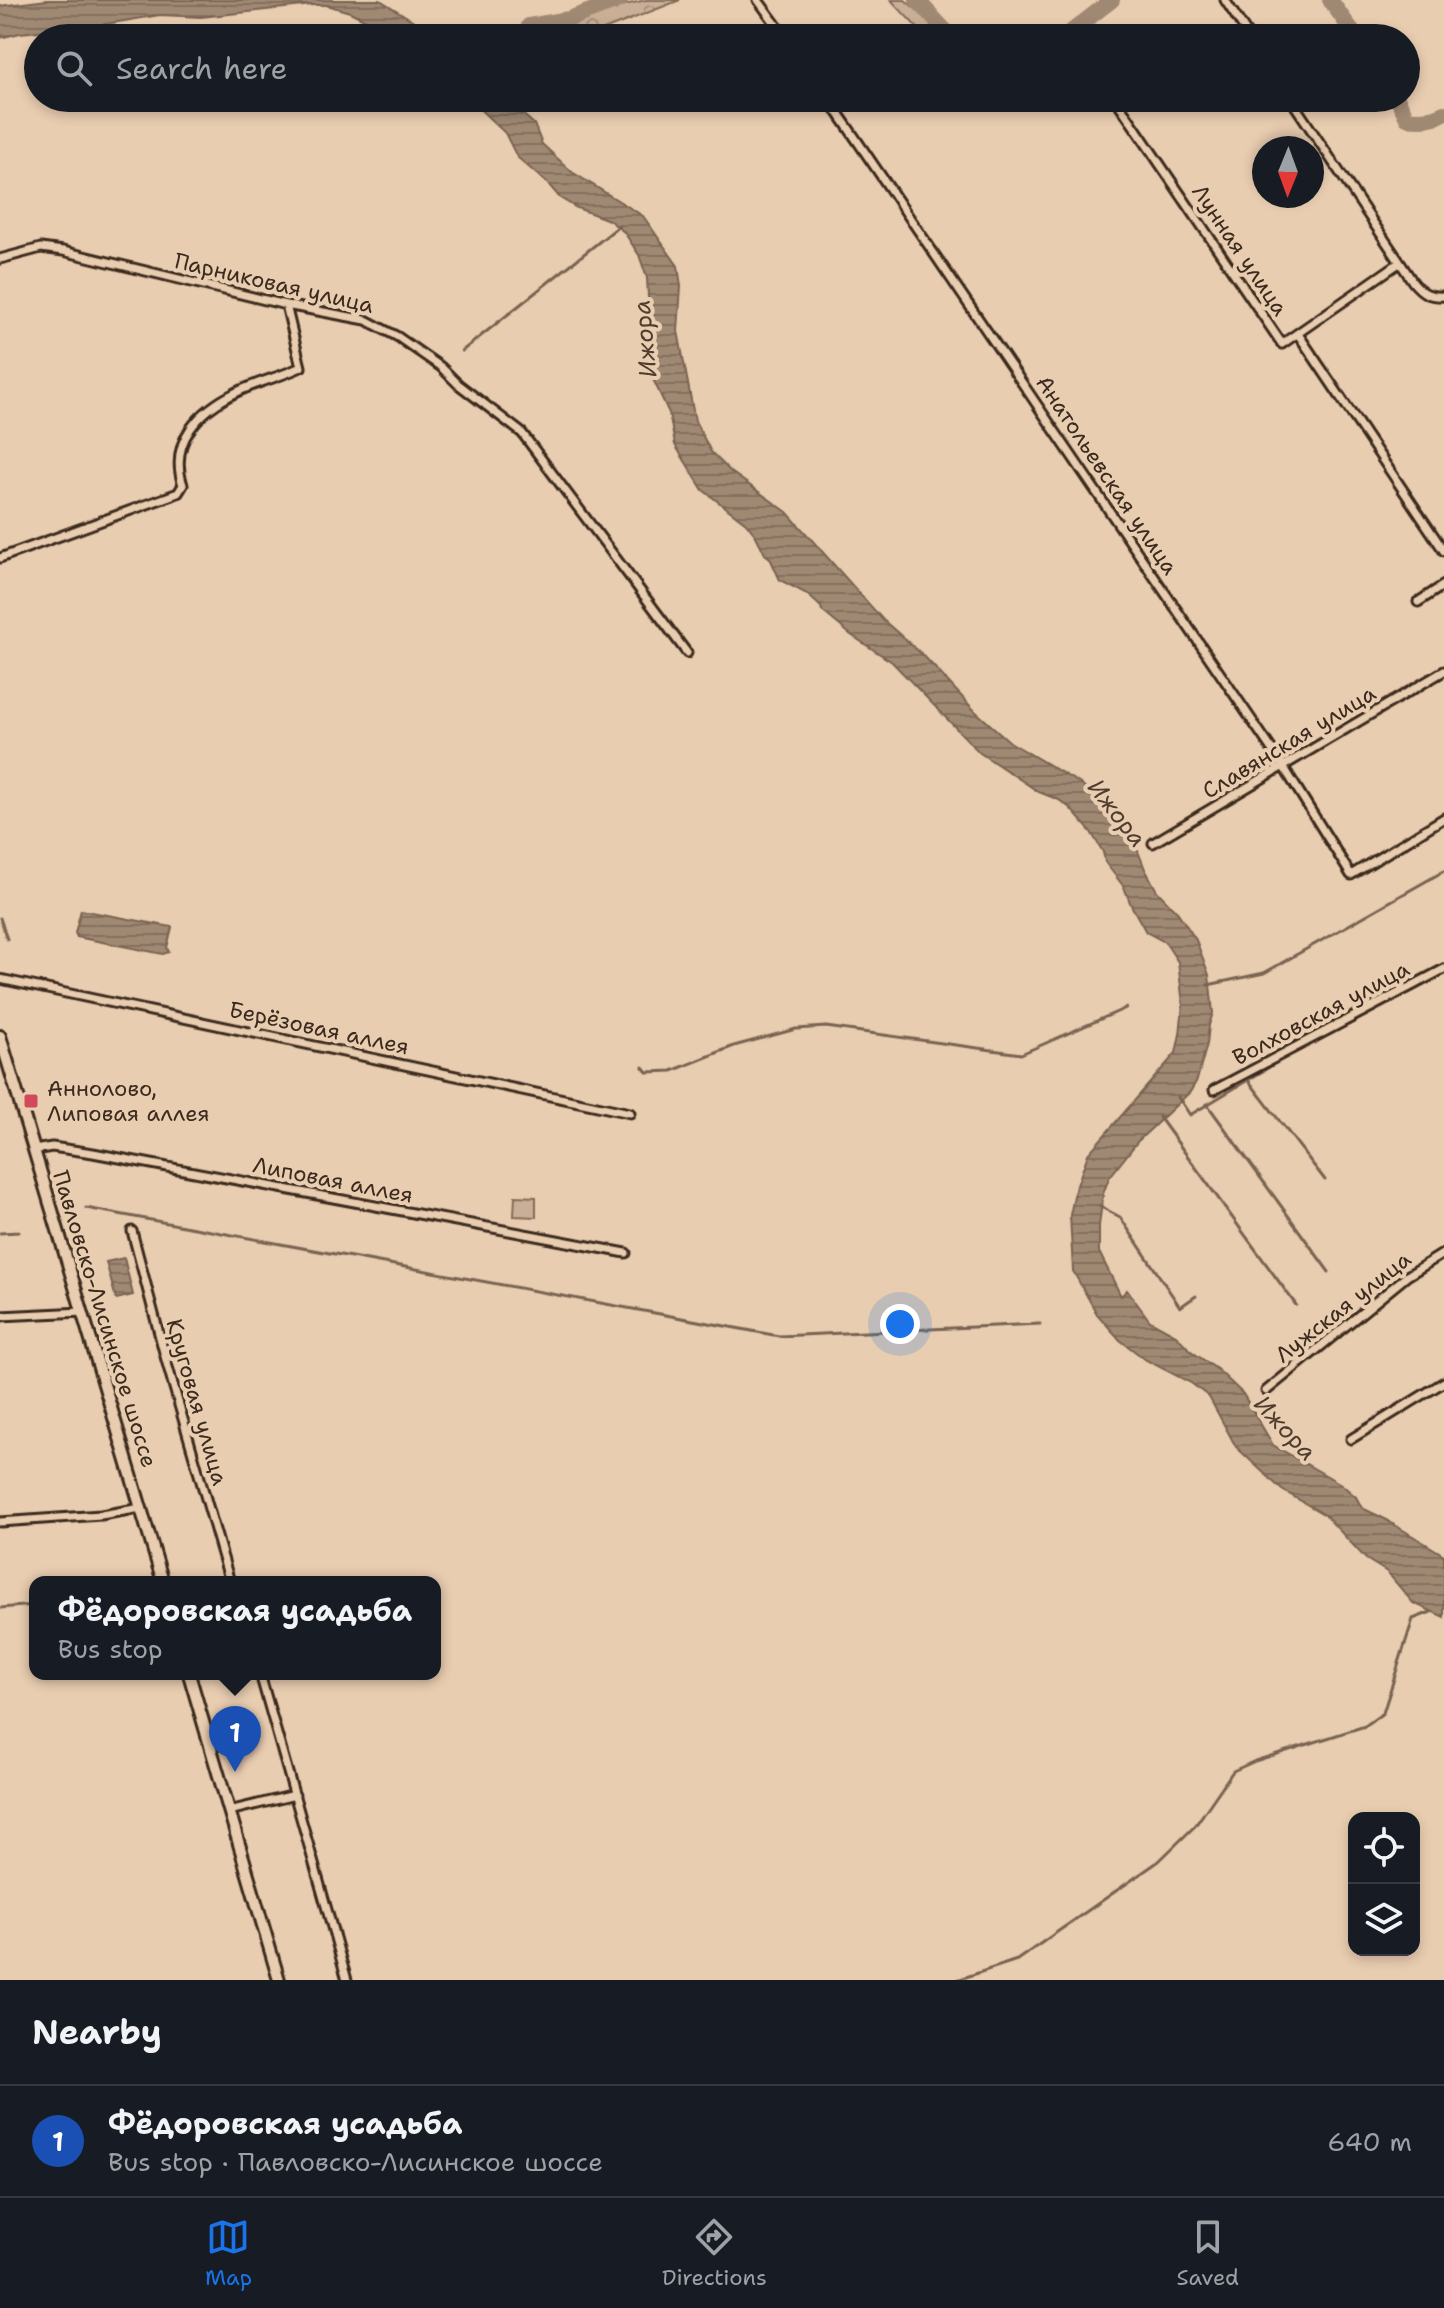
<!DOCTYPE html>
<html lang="en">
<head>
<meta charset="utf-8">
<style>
  :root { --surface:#171b24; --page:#242831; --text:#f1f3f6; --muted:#9ea1a6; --line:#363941; --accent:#1a73e8 }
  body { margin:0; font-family:"Shantell Sans",sans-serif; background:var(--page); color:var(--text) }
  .controls { position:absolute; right:24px; bottom:24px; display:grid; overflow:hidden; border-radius:16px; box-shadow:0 4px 12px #0003 }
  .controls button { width:72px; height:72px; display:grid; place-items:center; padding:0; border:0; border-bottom:2px solid var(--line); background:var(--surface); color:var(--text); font:40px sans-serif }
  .compass { position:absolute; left:1252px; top:136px; width:72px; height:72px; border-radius:50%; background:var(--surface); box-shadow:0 4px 12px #0003; rotate:181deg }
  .you { position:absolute; left:900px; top:1324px; width:28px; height:28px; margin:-20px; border:6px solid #fff; border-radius:50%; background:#1a73e8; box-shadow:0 0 0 12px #1a73e833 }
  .badge { display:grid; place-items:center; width:52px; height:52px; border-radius:50%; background:var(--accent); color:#fff; font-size:26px; font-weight:700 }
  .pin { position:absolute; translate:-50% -66px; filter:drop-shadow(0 2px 4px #0008) }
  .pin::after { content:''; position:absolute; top:42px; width:28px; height:24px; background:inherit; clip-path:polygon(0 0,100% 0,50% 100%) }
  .popup { position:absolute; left:29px; top:1576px; width:412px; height:104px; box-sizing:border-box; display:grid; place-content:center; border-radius:16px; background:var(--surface); filter:drop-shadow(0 2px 6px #0005); font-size:26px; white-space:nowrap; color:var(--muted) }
  .popup b { font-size:30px; color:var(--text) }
  .popup::after { content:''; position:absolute; left:50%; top:100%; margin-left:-16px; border:16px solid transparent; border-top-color:var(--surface) }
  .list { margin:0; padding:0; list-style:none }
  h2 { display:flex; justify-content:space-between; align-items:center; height:104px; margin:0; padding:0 32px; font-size:34px }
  h2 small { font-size:26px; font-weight:400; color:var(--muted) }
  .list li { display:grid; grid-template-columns:52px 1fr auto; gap:24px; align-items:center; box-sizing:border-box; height:112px; padding:0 32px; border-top:2px solid var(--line) }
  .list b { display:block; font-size:30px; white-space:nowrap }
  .list p { margin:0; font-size:26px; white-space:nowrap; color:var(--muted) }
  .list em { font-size:26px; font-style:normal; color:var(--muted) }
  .icon { flex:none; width:44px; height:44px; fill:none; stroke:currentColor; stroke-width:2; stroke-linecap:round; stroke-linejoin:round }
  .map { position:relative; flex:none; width:1444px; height:1980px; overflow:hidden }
  .search { position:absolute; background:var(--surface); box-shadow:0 4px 12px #0003; left:24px; right:24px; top:24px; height:88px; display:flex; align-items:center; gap:20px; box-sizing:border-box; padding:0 28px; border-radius:44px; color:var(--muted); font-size:30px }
  .sheet { height:216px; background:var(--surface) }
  nav { display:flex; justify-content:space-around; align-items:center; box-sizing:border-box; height:112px; border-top:2px solid var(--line); background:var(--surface); font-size:22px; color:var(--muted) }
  nav a { display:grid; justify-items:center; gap:4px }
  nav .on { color:var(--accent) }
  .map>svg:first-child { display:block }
  .green { fill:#caaf96; stroke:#826c5a; stroke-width:2 }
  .forest { fill:url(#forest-crowns); stroke:#826c5a; stroke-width:2 }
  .water { fill:url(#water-rules); stroke:#786351; stroke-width:2 }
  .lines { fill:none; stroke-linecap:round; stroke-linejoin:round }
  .stream { stroke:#786351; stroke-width:3 }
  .river { stroke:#a08973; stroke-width:16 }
  .minor-casing { stroke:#3b2a1e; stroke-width:13 }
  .secondary-casing { stroke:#3b2a1e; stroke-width:16 }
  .minor { stroke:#e9cdb0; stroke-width:7 }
  .secondary { stroke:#e9cdb0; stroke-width:10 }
  .poi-dot { fill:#d1495b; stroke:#e9cdb0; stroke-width:3 }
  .labels { text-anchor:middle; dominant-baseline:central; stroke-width:8; stroke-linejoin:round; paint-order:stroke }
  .street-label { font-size:22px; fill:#3b2a1e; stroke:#e9cdb0 }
  .poi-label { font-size:22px; fill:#3b2a1e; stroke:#e9cdb0; text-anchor:start }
  .water-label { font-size:24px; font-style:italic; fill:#4f3d2f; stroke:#e9cdb0 }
</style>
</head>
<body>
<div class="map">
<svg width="1444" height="1980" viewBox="0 0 1444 1980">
  <defs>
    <pattern id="forest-crowns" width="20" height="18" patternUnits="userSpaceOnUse" patternTransform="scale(2)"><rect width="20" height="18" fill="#caaf96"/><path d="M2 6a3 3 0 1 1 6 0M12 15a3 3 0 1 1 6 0" fill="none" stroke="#a58f7a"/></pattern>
    <pattern id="water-rules" width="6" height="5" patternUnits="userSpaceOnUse" patternTransform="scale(2)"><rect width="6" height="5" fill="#a08973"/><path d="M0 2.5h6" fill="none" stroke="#84705e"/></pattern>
  </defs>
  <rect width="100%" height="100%" fill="#e9cdb0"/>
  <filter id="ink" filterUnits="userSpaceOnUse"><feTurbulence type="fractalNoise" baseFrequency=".0125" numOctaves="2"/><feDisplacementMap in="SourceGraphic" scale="16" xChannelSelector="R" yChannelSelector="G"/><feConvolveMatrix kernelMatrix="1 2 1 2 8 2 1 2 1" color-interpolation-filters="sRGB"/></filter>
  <g filter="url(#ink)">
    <path class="green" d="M515,1196L536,1197V1217L514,1216Z"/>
    <path class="forest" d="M646,0H680L601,31L589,38H559L562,31L568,26L612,8Z
      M891,0H905L922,14L941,38H927Z"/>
    <path class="water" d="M47,0H380L417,23L445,38H398L394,34L350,12L326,5H313L201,17L160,15L100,25L20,33L0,38V6Z
      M468,98H515L518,110L534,124L542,144L572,172L643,216L678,266L681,286L678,331L695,421L711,452L731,472L787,512L883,620L923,655L975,711L1010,742L1079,783L1119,818L1134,841L1145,869L1157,891L1178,913L1196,940L1209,975L1213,1013L1209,1025L1207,1044L1197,1080L1190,1092L1138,1141L1109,1178L1103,1194L1099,1226V1252L1121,1296L1127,1290L1150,1321L1176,1335L1191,1351L1218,1370L1243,1394L1273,1445L1341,1484L1356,1497L1362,1508L1383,1518L1444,1555V1617L1413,1603L1387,1572L1366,1559L1325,1515L1282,1490L1236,1447L1209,1397L1191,1383L1146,1360L1120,1340L1097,1314L1073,1271L1070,1215L1075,1191L1088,1154L1176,1053L1180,1034L1183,1005L1178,962L1165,942L1146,932L1131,905L1124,887L1105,862L1103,852L1091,832L1070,808L1059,800L1039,792L980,753L892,662L851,635L822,611L821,607L807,594L780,580L770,558L765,554L756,536L746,523L703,490L675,445L669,413L652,377L647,278L639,255L624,232L609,220L577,208L560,198L549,185L517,157L505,133Z
      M81,910L172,927L167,948L169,952L163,954L77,937L75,933Z
      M124,1258L133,1295L116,1299L106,1262Z"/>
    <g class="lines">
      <path class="stream" d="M462,351L619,226
        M0,918L7,939
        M1208,985L1264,973L1444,871
        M643,1067L647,1072L672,1071L734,1046L796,1029L826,1027L1021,1054L1126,1008
        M1248,1080L1325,1180
        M1178,1097L1190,1115L1299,1049
        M1207,1104L1329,1272
        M1159,1117L1296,1305
        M1099,1206L1120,1217L1180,1307L1196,1296
        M86,1208L779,1336L1040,1324
        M0,1233L19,1232
        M0,1608L35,1605
        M957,1980L1017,1960L1159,1861L1195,1826L1233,1771L1255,1761L1365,1726L1383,1713L1413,1619L1431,1612"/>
      <path class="river" d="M917,0L952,38
        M1330,0L1357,38
        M527,38L529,26L569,19L620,0
        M1063,38L1112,0
        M1397,98L1407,118C1420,120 1432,120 1444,113"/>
      <g class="minor-casing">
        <path id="minor" d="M758,0L786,38
          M1225,0L1250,38
          M828,98L1283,766L1351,875L1444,818
          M1115,98L1282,344L1399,263
          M1290,98L1413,282C1422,293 1429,297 1444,296
          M0,259L41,248L63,251L286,305L366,320L398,337L441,367L458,384L522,433L687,653
          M1298,334L1444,551
          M0,558L178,493L183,485C168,441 200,410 237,392C257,382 280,377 301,367L286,305
          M1418,602L1444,585
          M1153,843L1444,671
          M0,979L630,1113
          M1214,1090L1444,969
          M34,1150L52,1147L93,1153L626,1253
          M132,1231L166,1360L230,1582
          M0,1316L83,1312
          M1266,1391L1407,1276L1444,1253
          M1351,1439L1444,1382
          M0,1522L101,1515L141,1508
          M260,1674L347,1980
          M229,1811L295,1795"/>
      </g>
      <g class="secondary-casing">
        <path id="secondary" d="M0,1036L163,1582
          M189,1674L279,1980"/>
      </g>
      <use href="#minor" class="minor"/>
      <use href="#secondary" class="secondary"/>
    </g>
  </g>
  <rect class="poi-dot" x="23" y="1093" width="16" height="16" rx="4"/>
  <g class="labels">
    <g class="street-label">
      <text transform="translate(1240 250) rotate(56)">Лунная улица</text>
      <text transform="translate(274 283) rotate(13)">Парниковая улица</text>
      <text transform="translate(1107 475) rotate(56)">Анатольевская улица</text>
      <text transform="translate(1289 742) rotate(-31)">Славянская улица</text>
      <text transform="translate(1321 1013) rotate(-28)">Волховская улица</text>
      <text transform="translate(319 1028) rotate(12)">Берёзовая аллея</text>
      <text transform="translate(333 1180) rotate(11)">Липовая аллея</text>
      <text transform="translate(1343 1307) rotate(-38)">Лужская улица</text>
      <text transform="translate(105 1319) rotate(73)">Павловско-Лисинское шоссе</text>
      <text transform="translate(197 1402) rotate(74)">Круговая улица</text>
    </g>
    <g class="poi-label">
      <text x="47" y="1088">Аннолово,<tspan x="47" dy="25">Липовая аллея</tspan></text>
    </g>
    <g class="water-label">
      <text transform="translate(645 339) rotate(-95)">Ижора</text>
      <text transform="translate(1117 813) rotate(52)">Ижора</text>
      <text transform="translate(1285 1428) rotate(47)">Ижора</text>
    </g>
  </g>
</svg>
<div class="controls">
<button><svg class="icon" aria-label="locate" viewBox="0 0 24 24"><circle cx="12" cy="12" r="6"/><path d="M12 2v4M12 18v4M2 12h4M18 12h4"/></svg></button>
<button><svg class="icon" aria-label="layers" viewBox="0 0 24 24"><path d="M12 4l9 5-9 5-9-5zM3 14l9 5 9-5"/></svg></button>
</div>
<svg class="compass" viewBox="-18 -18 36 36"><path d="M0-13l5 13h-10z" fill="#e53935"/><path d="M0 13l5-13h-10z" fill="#9ea1a6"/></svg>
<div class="you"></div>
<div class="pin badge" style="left:235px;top:1772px;background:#1a4fb4">1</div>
<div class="popup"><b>Фёдоровская усадьба</b>Bus stop</div>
<div class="search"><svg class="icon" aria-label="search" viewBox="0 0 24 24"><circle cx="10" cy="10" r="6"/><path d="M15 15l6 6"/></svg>Search here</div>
</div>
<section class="sheet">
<h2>Nearby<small></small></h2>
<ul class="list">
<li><span class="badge" style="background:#1a4fb4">1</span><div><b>Фёдоровская усадьба</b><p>Bus stop · Павловско-Лисинское шоссе</p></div><em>640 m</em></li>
</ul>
</section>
<nav>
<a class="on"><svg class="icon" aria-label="map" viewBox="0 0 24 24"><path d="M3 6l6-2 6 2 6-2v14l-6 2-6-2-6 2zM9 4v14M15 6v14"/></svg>Map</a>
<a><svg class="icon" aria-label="directions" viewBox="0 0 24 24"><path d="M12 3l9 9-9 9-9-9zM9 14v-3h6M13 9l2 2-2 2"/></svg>Directions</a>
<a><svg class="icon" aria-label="saved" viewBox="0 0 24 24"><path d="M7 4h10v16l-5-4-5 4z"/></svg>Saved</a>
</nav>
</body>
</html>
